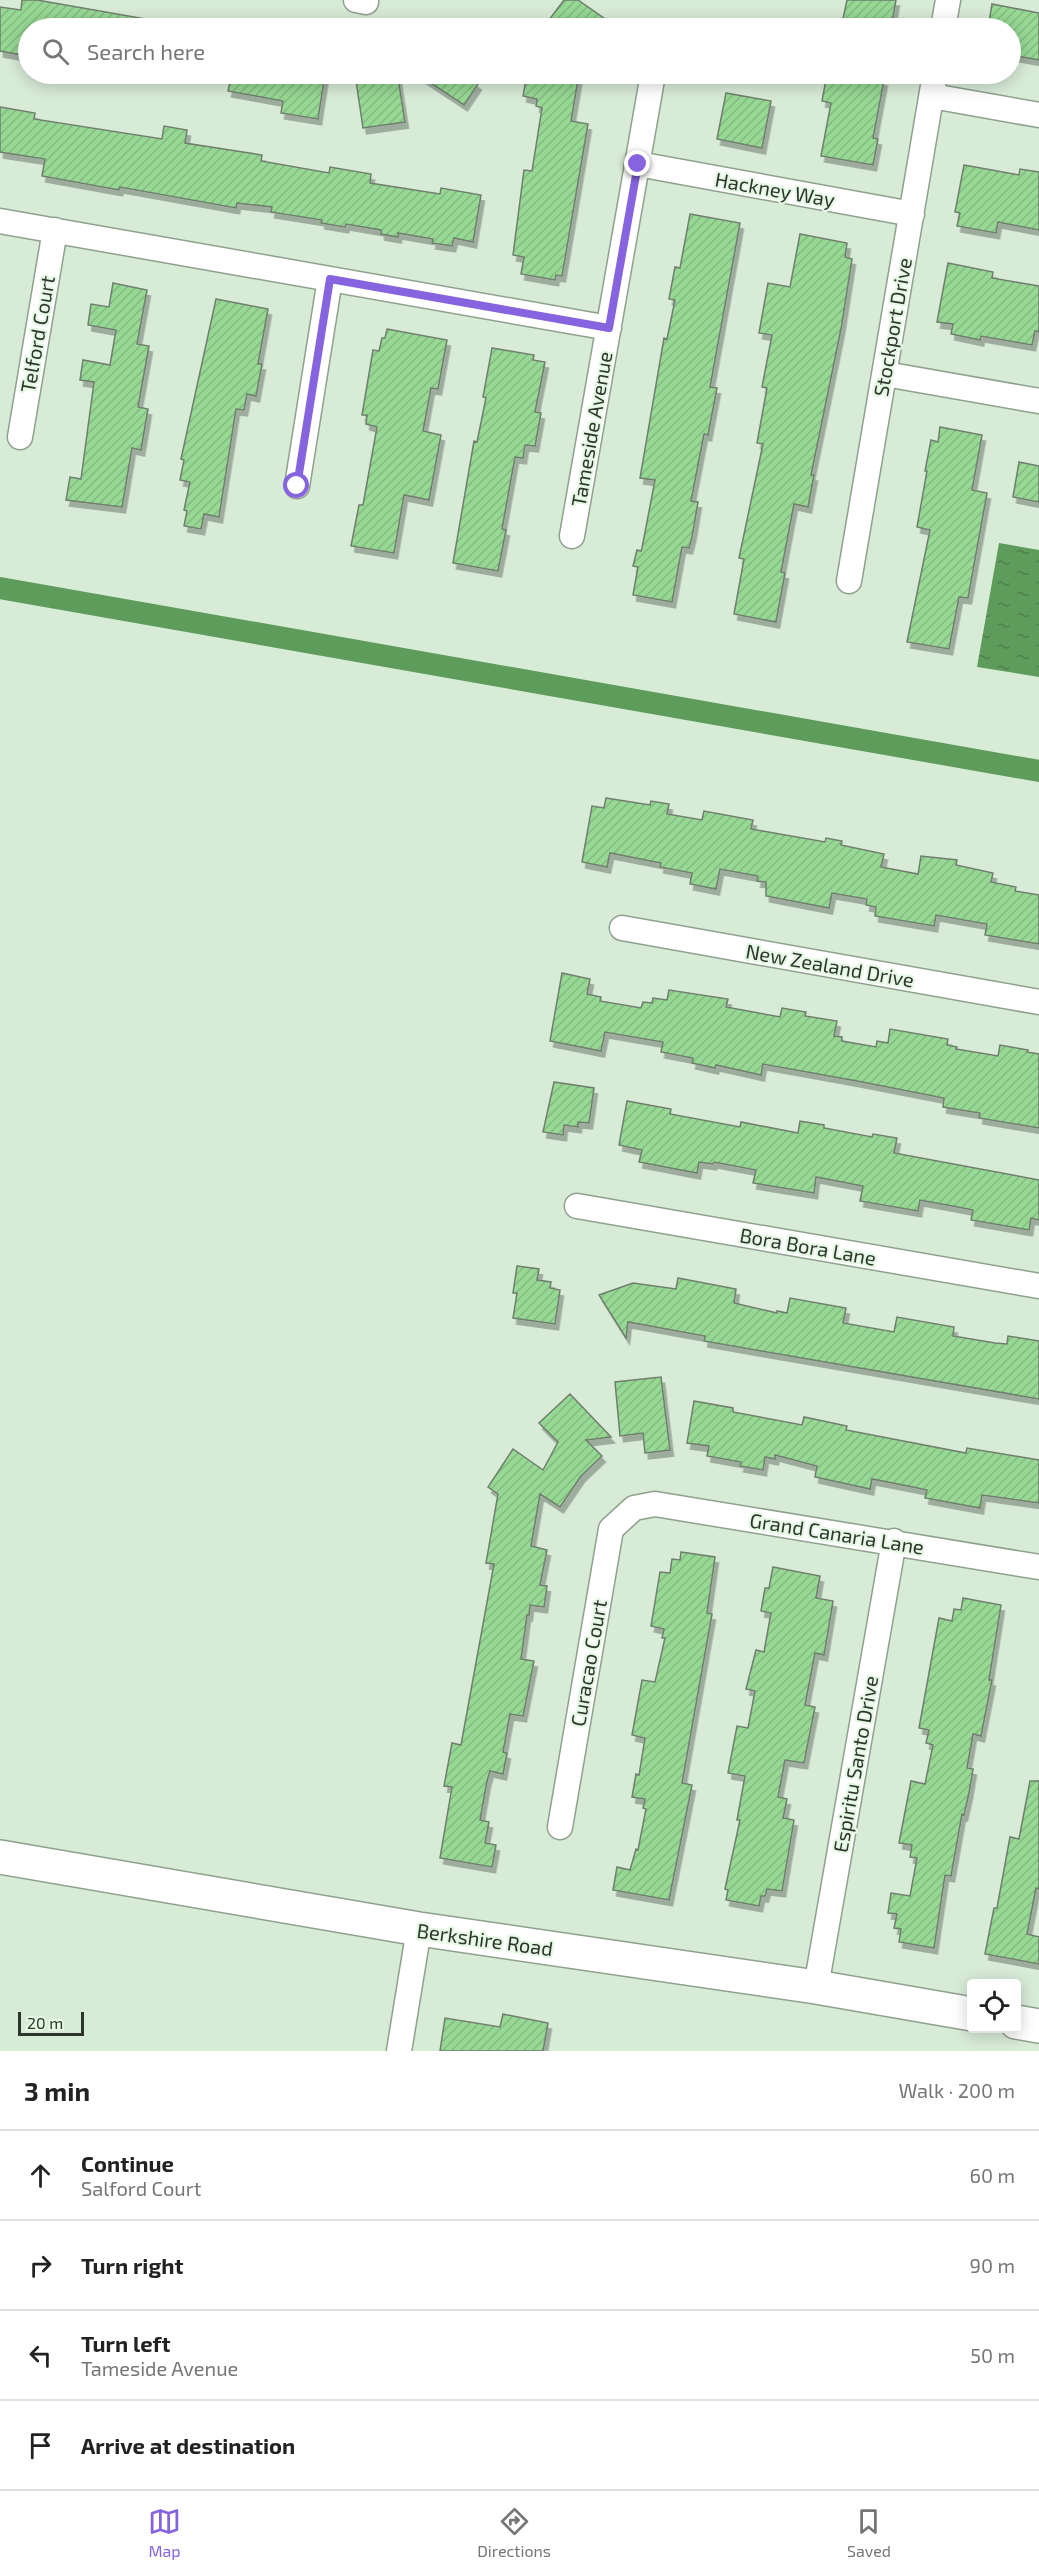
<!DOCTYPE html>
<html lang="en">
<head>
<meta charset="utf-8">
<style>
  :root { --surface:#fff; --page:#f6f6f6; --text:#222; --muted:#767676; --line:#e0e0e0; --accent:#8764df }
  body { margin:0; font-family:"Exo 2",sans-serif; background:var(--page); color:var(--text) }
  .controls { position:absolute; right:18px; bottom:18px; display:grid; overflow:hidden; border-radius:6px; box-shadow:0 3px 15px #0003 }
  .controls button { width:54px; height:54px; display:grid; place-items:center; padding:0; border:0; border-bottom:2px solid var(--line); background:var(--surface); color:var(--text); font:30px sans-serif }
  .scale { position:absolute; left:18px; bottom:15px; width:66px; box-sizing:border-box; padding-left:6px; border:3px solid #2e352d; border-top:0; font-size:16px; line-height:21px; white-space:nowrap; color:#2e352d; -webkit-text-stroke:4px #e5f8e4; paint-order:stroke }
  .stop { position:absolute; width:18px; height:18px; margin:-14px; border:4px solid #8764df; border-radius:50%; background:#fff }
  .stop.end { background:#8764df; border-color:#fff; box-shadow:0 2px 6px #0008 }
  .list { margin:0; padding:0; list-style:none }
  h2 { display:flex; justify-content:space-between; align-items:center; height:78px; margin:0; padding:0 24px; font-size:26px }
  h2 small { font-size:20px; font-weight:400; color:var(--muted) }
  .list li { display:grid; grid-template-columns:39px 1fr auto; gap:18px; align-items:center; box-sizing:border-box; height:90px; padding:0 24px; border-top:2px solid var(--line) }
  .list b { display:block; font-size:22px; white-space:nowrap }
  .list p { margin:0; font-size:20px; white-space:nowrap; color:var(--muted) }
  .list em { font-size:20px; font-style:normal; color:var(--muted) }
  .icon { flex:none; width:33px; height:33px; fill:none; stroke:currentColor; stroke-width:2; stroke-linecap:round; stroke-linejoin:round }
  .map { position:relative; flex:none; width:1039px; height:2051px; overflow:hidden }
  .search { position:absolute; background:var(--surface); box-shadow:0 3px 15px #0003; left:18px; right:18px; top:18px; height:66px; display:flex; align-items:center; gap:15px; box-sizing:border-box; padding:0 21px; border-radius:33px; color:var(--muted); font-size:22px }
  .sheet { height:438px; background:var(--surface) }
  nav { display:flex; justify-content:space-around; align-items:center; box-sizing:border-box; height:84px; border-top:2px solid var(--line); background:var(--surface); font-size:16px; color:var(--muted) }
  nav a { display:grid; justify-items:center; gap:3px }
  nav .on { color:var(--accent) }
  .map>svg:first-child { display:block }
  .water { fill:url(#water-ripples) }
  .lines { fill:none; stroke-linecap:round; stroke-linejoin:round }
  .canal { stroke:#5e9c5c; stroke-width:22 }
  .building { fill:url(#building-hatch); stroke:#6f7f6d; stroke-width:1.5; filter:url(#shadow) }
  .street-casing { stroke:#8fa18e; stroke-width:27 }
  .secondary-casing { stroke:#8fa18e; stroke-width:36 }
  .street { stroke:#fff; stroke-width:24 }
  .secondary { stroke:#fff; stroke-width:33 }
  .route { stroke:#8764df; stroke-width:8 }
  .labels { text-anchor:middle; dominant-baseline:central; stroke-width:4.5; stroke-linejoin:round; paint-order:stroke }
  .street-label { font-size:20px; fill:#2e352d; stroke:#e5f8e4 }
</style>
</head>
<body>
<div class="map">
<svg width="1039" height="2051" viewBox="0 0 1039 2051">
  <defs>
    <pattern id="water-ripples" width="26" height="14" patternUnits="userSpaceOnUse" patternTransform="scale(1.5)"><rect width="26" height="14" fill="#5e9c5c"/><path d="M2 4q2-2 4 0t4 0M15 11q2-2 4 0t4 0" fill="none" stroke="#4e804c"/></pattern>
    <pattern id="building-hatch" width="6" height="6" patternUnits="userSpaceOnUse" patternTransform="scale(1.5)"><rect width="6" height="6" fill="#97d894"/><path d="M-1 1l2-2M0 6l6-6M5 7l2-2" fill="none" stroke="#82ba80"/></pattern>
    <filter id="shadow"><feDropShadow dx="3.5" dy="6" stdDeviation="0" flood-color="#0004"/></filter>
  </defs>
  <rect width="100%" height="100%" fill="#d8ebd7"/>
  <path class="water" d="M999,543L1039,550V677L977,667Z"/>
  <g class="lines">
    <path class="canal" d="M0,588L1039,771"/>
  </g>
  <path class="building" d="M22,0H37L146,19L145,28H28V56L0,51V7L21,10Z
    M564,0H578L618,28H543Z
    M847,0H896L891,28H841Z
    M992,4L1039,13V60L1011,55V28H988Z
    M232,74H325L318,119L281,113L283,101L228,91Z
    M355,74H377L378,81L398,78L405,122L363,128Z
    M417,74H463L478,84L464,105Z
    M527,74H579L571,121L588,124L562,276L556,275L555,280L521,274L524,257L513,255L524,170L532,171L542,108L536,106L537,99L523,96Z
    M827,74H877L876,78L884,80L873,138L878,139L873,165L821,156L831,103L822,101Z
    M726,93L771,101L762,148L717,139Z
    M0,107L35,113L34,119L162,139L164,126L187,130L185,143L262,155L261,161L329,173L330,167L371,174L370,183L440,194L441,188L481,195L473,242L454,238L452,246L432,243L433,239L398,233V237L381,234V230L346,224L345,227L321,223L322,220L271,212L272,207L237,203L236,208L120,187L119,190L42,176L45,159L0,152Z
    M964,165L1019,175L1020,169L1039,172V230L998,222L996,233L957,226L960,213L955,212Z
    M690,214L740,223L710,387L717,388L708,435L704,434L691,501L698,502L692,537L689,548L682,547L672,602L633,595L638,567L633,566L637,550L641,551L642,548L655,480L640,478L664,338L667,339L675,300L669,299L675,267L680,268Z
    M800,234L847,243L845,257L852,259L841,329L811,475H814L808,507L794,504L781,572L785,573L776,622L734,614L744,559L739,558L763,444L757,443L767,388L762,387L772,335L759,333L768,283L790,287Z
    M948,263L993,272L992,278L1039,286V332L1035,331L1032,345L981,336L980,340L951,334L953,324L937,322Z
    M113,283L147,290L137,344L149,346L138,407L148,409L141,450L132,448L122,507L66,500L70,477L81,479L94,382L80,380L83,360L110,365L116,330L88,325L91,304L109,307Z
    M216,299L268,309L258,364H262L256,396L247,394L244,410L236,409L219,517L204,514L201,529L184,526L187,511L184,510L190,482L180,480L184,460L181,459Z
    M387,329L447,340L438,389L431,388L423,431L441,435L429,500L404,495L394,553L351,546L359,505H363L377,427L366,424L367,415H362L373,350L379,351L382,338H385Z
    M492,348L534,355L533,360L545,362L535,412L541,413L535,446L525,445L523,458L515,457L502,529L506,530L498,571L453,563L474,441L477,442L486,398L483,397Z
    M940,427L982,435L972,490L987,493L968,598L959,597L949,649L907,642L930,530L917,527L927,471H925L931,440L938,442Z
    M1019,462L1039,466V502L1013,497Z
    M606,798L650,805L651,801L669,804L667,814L702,820L704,811L753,820L751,829L825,842L826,838L842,841L841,845L884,854L881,867L918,874L921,856L957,860L956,865L993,873L991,882L1016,887L1015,891L1039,895V944L985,935L987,924L936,915L934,926L875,916L876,907L866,905L867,899L832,893L829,908L766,896V882L757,881L758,876L720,869L716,889L690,884L692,873L660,867L661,863L610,853L607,867L582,862L592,806L604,808Z
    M562,973L590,979L587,994L601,997L600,1001L641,1008L643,1002L652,1003L653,998L667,1000L669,990L728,999L726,1007L780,1017L782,1008L806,1012L805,1016L837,1021L834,1036L842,1037V1041L876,1047L877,1041L888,1043L890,1029L948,1039L947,1045L957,1047L956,1049L998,1056L1000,1045L1028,1050L1027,1052L1039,1054V1128L979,1118L980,1113L943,1107L944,1098L857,1081L763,1064L761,1075L716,1065L715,1068L692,1063L693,1058L661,1052L663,1042L605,1032L601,1051L550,1041Z
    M554,1082L594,1088L589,1123L578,1122V1127L564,1125L563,1135L543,1132Z
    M627,1101L671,1109L670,1114L740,1127L741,1122L798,1133L800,1121L824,1125V1128L872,1137L873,1134L897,1138L894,1153L1039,1180V1220L1031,1218L1029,1230L971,1220L973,1210L958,1207L920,1200L918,1211L860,1201L863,1186L816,1177L814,1193L753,1183L756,1170L714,1162L713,1164L699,1162L697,1173L639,1162L642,1150L619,1145Z
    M517,1266L539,1269L537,1280L551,1282L550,1288L560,1290L555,1324L513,1318L517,1293H513Z
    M678,1278L736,1289L734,1303L777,1313V1311L787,1313L790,1298L846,1308L843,1323L894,1332L897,1317L954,1327L953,1336L995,1343L1007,1344L1008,1336L1039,1341V1399L704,1341L705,1336L628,1322L626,1338L599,1295L633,1283L676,1289Z
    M661,1377L670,1450L645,1453L643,1433L620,1436L615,1382Z
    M570,1394L611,1437L586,1440L602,1456L581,1476L560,1507L540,1494L531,1546L547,1550L540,1585L547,1586L544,1607L530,1605L529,1615H527L521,1659L534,1661L523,1716L510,1714L503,1752L507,1753L503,1774L490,1771L487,1781L480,1820L489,1822L485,1843L496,1845L492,1867L440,1858L452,1787L444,1786L452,1743L461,1745L494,1564L486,1563L498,1494L488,1487L513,1449L543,1470L558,1442L539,1423Z
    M694,1401L733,1408V1412L802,1425L804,1417L847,1426L846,1430L966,1453L967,1448L1039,1460V1503L982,1495L980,1508L925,1498L927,1490L913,1487L872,1479L870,1489L815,1477L817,1466L775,1455V1459L765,1457L763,1470L740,1466L741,1462L707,1456L709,1446L687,1443Z
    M681,1552L715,1557L707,1613L712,1614L682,1783L692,1785L669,1900L613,1890L617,1867L630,1870L636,1849L638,1850L646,1809L643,1808L645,1799L632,1797L636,1774L639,1775L645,1738L632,1735L642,1680L655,1682L665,1638H662L664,1629L651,1626L660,1572L670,1573L672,1559L680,1560Z
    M773,1567L820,1576L816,1598L833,1601L824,1655L815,1653L805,1705L815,1707L804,1763L785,1760L778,1797L787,1799L783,1818L794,1820L782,1891L767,1889L765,1896H761L759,1906L726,1900L728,1890L725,1889L740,1820H737L745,1776L728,1773L737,1726L748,1728L755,1691L746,1689L756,1650L764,1652L771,1613L761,1611L765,1588H769Z
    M963,1598L1001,1605L989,1680H992L981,1736L973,1734L967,1768L973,1769L969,1793L964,1815L962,1814L951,1876L945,1875L934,1948L899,1942L901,1929L894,1928L897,1914L888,1913L891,1893L910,1896L917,1858L910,1857L912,1845L899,1843L911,1781L925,1784L933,1745L926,1743L929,1730L919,1728L939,1618L952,1621L954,1609L961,1610Z
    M1030,1781H1039V1889L1036,1888L1027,1934L1039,1937V1964L985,1954L994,1908H997L1010,1837L1019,1839Z
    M503,2014L548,2023L543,2051H440L445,2018L500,2027Z"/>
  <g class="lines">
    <g class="street-casing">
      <path id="street" d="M356,0L366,2
        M943,28L948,0
        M932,96L1039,115
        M638,164L912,214
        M0,221L609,328
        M885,374L1039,401
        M20,437L55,230
        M297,486L330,279
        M572,536L653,74
        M849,581L935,74
        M622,928L1039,1002
        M577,1206L1039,1286
        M560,1827L611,1529L634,1508L655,1504L1039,1567
        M816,1987L894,1541
        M399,2051L419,1929"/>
    </g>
    <g class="secondary-casing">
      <path id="secondary" d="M0,1857L419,1929L816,1987L972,2014
        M1016,2022L1039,2026"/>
    </g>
    <use href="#street" class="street"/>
    <use href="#secondary" class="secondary"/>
  </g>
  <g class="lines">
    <path class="route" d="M297,486L330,279L609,328L638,164"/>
  </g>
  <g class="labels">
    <g class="street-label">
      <text transform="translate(775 189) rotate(10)">Hackney Way</text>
      <text transform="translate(892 327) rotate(-80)">Stockport Drive</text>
      <text transform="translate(37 334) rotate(-80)">Telford Court</text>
      <text transform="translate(591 429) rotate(-80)">Tameside Avenue</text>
      <text transform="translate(830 965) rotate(10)">New Zealand Drive</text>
      <text transform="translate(808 1246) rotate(10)">Bora Bora Lane</text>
      <text transform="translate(837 1533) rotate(9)">Grand Canaria Lane</text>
      <text transform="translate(588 1663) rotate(-80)">Curacao Court</text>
      <text transform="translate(855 1764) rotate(-80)">Espiritu Santo Drive</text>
      <text transform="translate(485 1939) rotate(8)">Berkshire Road</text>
    </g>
  </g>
</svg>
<div class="controls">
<button><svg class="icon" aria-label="locate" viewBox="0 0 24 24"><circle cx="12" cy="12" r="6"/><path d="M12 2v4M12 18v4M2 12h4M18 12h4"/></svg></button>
</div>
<div class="scale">20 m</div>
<div class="stop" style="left:297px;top:486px"></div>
<div class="stop end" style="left:638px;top:164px"></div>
<div class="search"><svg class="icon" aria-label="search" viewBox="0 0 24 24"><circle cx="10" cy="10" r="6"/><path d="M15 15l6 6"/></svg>Search here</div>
</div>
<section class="sheet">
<h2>3 min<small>Walk · 200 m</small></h2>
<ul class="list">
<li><svg class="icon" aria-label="ahead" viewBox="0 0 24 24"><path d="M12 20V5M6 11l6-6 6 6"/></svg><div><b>Continue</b><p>Salford Court</p></div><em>60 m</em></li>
<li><svg class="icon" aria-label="right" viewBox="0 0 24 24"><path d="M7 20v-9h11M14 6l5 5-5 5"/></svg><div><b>Turn right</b></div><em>90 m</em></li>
<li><svg class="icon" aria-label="left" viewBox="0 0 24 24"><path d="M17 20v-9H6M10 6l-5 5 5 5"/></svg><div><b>Turn left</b><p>Tameside Avenue</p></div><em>50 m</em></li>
<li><svg class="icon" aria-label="arrive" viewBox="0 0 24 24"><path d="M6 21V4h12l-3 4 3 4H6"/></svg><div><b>Arrive at destination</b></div></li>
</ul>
</section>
<nav>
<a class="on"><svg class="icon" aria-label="map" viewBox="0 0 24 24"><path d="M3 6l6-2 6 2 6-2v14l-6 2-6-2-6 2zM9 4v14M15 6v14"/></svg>Map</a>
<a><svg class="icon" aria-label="directions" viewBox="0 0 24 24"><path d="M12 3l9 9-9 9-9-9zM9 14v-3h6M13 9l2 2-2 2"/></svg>Directions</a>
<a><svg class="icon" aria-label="saved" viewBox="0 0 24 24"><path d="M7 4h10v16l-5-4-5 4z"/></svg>Saved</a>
</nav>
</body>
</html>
